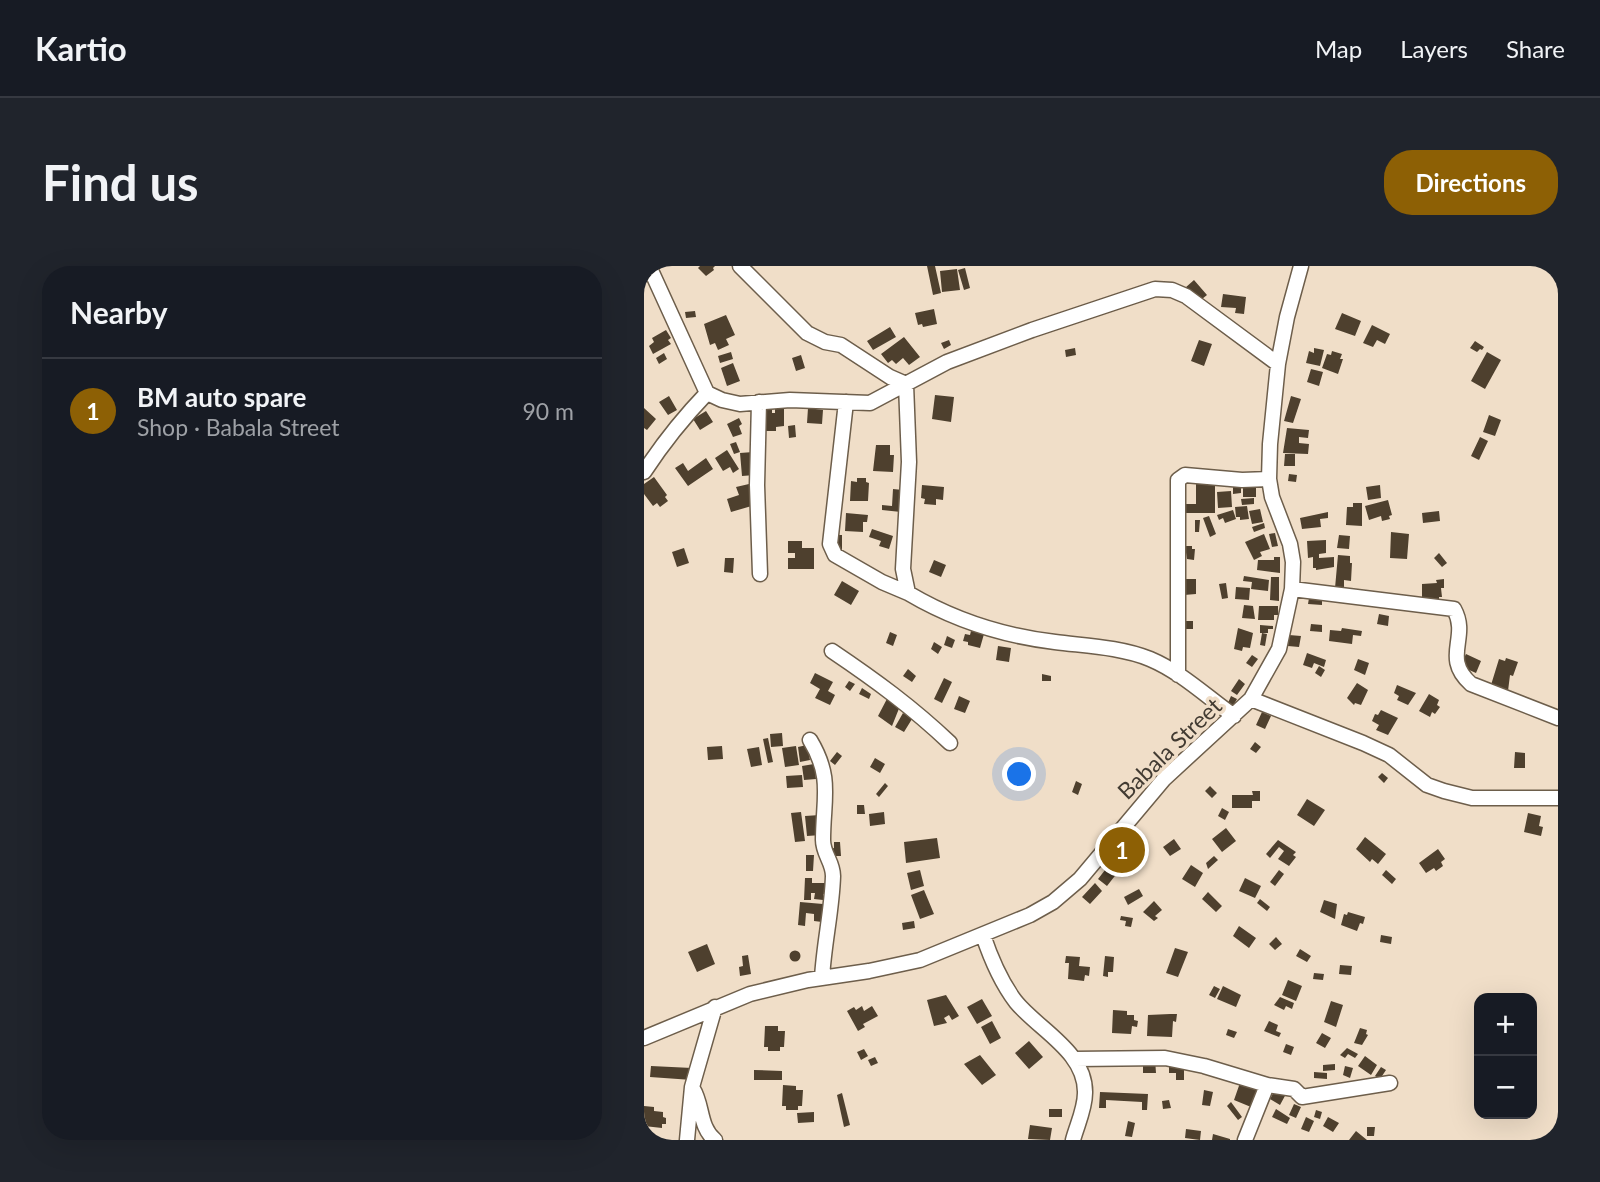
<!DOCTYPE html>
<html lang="en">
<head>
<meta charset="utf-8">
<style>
  :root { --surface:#171b24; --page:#20242c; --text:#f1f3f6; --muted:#9ea1a6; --line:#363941; --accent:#8d6005 }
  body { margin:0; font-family:Lato,sans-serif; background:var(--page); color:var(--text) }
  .controls { position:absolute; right:21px; bottom:21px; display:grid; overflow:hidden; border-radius:14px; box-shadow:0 7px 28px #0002 }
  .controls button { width:63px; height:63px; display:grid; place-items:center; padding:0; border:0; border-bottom:2px solid var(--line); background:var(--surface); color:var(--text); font:35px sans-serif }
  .you { position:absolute; left:376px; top:509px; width:24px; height:24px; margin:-18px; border:5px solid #fff; border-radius:50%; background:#1a73e8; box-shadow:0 0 0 10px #1a73e833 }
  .badge { display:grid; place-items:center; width:46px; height:46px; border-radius:50%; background:var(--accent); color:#fff; font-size:23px; font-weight:700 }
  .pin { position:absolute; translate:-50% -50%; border:4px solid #fff; box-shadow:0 2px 7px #0006 }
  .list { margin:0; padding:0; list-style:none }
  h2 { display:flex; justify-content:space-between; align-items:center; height:91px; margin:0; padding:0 28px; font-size:30px }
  h2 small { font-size:23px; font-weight:400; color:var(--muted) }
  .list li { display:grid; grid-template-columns:46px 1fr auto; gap:21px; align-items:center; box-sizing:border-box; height:105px; padding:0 28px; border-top:2px solid var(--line) }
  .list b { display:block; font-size:26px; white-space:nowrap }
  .list p { margin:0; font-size:23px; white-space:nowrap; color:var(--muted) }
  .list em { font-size:23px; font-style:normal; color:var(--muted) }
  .map { position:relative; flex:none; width:914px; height:874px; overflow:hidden; border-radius:28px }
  header { display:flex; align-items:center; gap:42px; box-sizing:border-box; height:98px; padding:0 35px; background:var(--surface); border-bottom:2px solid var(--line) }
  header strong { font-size:33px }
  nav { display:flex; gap:38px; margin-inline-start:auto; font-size:24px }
  .intro { display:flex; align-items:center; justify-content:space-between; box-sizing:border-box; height:168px; padding:0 42px }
  h1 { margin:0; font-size:49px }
  .button { padding:18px 32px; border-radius:28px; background:var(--accent); color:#fff; font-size:24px; font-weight:700 }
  main { display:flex; gap:42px; padding:0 42px }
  aside { flex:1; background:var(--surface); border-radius:28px; box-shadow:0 7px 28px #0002 }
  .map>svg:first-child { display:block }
  .building { fill:#4e402e }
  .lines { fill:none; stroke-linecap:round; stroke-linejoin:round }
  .minor-casing { stroke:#6d5e4b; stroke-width:17 }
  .minor { stroke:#fff; stroke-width:14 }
  .labels { text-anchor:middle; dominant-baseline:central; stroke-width:7; stroke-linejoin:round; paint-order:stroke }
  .street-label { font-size:23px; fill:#423b32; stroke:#f0dec8 }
</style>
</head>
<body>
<header>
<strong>Kartio</strong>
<nav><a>Map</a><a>Layers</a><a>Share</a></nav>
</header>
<div class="intro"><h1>Find us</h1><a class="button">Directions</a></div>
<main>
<aside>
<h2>Nearby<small></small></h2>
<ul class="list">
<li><span class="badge">1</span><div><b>BM auto spare</b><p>Shop · Babala Street</p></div><em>90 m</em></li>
</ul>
</aside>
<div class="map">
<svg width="914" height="874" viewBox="0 0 914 874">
  <rect width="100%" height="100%" fill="#f0dec8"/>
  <path class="building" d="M56,0H71L69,2L70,4L62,10L54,2Z
    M283,0H291L297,27L289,29Z
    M321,2L326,22L320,24L314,4Z
    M313,3L316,24L298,26L296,5Z
    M550,14L563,29L553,37L541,22Z
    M579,28L602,31L600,48L591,47L592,42L577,41Z
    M290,43L293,58L279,61L278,58L274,59L271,47Z
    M51,45L52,51L42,52L41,46Z
    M698,47L717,55L711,70L691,63Z
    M82,49L91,69L82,73L85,79L74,84L71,77L66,79L60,58Z
    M728,59L746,68L741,78L733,74L729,81L719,77Z
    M246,61L252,71L229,84L223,75Z
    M22,64L27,72L24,74L27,78L9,88L5,80L10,76L8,72Z
    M260,71L276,91L265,99L259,92L252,98L248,94L244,97L237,88Z
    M305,74L307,79L300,83L297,77Z
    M555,74L568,78L560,100L547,95Z
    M831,75L840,81L838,84L836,83L833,86L826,82Z
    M431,82L432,89L422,91L421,84Z
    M670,82L680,84L676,100L662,97L665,85L670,87Z
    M688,85L698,88L696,93H699L694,108L678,102L683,88L687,89Z
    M87,86L89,93L76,97L74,90Z
    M843,86L857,94L841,123L827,115Z
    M20,87L23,93L15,98L12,92Z
    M157,89L161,102L152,105L148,92Z
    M89,97L96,115L83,120L77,102Z
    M667,103L679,106L675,120L663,116Z
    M291,129L310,131L307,156L288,153Z
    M25,130L33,144L24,149L15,136Z
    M647,130L657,133L649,157L640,155Z
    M120,141H128V147H131V141H140V160L132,161V165H121Z
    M0,142L12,153L3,164L0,162Z
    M164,142L179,144L178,158L163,157Z
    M62,145L69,156L56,164L49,153Z
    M845,149L857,154L851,170L839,166Z
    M95,152L98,158L95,160L98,168L89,171L83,158Z
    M151,159L152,171L145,172L144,160Z
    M643,162L665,164L664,172L655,171V177L665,178L664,188L639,187Z
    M836,171L844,175L835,194L827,190Z
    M92,176L96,186L90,188L86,178Z
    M232,179H246V189H250L249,206L229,205Z
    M83,184L95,203L89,207L86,201L79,205L71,192Z
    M109,186L111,209L98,210L96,187Z
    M641,188H651V200H640Z
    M62,192L69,203L44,220L31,202L39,197L44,205Z
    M645,208L653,209L652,216L644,215Z
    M10,211L23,229L21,231L24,235L16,241L13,237L9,240L0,228V218Z
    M213,212H222V216L225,217L224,235H206L207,215L213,216Z
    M552,214H571V247H538V238H552Z
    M589,216H597V227L589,228Z
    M105,218L111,239L87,246L83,233L95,229L92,221Z
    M278,219L300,221L299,234L292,233V239L280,238L281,233L277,232Z
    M736,219L737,232L724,234L722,221Z
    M599,220H612V231H599Z
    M249,223L259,224L257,246L238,244V239L248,240Z
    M587,225L588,241L574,242L573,226Z
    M610,232V238L598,239L597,233Z
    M744,234L748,249L745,250L746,253L738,255L737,250L725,254L721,240Z
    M709,237H718V260L702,259L703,241H709Z
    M603,240L605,253L596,254V251H592L591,241Z
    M616,243L619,256L608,258L605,245Z
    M589,244L592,253L581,257L579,252L575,254L573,249Z
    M795,245L796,255L779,257L778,247Z
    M684,246V252L676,253L677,261L658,263L656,252Z
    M202,247L224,249L223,256H219V266L201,265Z
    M565,250L572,268L566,271L559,252Z
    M551,254H556L555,266H551Z
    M620,257L621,262L610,266L608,261Z
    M228,263L249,270L245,283L235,280L237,275L225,271Z
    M747,266L765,268L763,293L746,292Z
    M631,267L634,280L628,281L625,268Z
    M620,268L626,283L616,286L618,290L610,294L601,276Z
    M189,269H198V285H190Z
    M695,269L706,270L705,283L693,282Z
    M682,274V287L675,288V292L690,291V301L672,304V302H669V291L664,292L663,275Z
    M144,275H158V282H170V303H144V292H151V287H144Z
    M541,280H548V283H551L550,294L543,293Z
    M40,282L45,297L33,301L28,286Z
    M795,287L803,297L798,301L790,292Z
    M694,289L706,290V297H708L707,315L700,314V322H691Z
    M630,291H636V307L613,304L614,294H630Z
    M81,292H90L89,307L80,306Z
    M290,294L302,299L297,311L285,306Z
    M600,310L625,314L624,325L607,323L608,316L599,315Z
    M627,311H635V335L626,334Z
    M540,313H552V328L540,329Z
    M800,313V322H797L798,331H795V334L778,335V318L793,317L792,314Z
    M198,315L215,325L207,339L190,329Z
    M582,317L584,332L578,333L575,318Z
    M592,321L606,322L605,334L591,333Z
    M665,332L678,334V339L664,338Z
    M600,339L609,340L611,353L598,352Z
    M615,340H634V349H630V354H614Z
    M735,348L745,350L744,360L733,358Z
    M542,355H549V363H542Z
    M667,358L678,359V366L666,365Z
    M616,359L629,360V363H624V367H616Z
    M594,362L609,367L606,382L599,381L598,385L590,383Z
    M698,362L718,365L717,370L709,369L708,378L685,375L686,364L697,365Z
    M327,365L340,368L336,382L324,379V376L319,375L321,368L326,369Z
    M246,366L253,369L249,380L242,377Z
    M618,367L623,368L621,380L616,379Z
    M645,369L657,370L655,381L644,380Z
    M303,370L311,374L308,382L300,379Z
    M290,376L298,381L294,388L287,383Z
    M354,380L367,382L365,396L352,394Z
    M663,387L682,394L680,401L670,397L668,402L659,399Z
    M822,388L837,395L832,407L816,400Z
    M608,389L614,393L608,401L602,397Z
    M862,392L874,396L869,410L866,409L864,425L847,419L855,393L861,395Z
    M714,393L725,397L721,409L710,404Z
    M675,400L681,404L677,411L671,407Z
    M264,403L272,410L268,416L259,410Z
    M171,407L189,416L184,425L191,429L186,439L171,432L176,423L166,417Z
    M398,408L407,410V415H398Z
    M300,412L308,416L298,437L290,433Z
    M595,413L601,418L593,429L587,425Z
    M205,415L211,418L206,425L201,421Z
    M713,417L724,424L717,439L711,437L710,439L703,432Z
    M753,419L772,427L764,439L753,434L755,430L750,427Z
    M218,422L227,428L225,433L215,428Z
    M785,428L795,434L793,439L796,441L791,448L788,446L786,451L775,445Z
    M245,429L256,440L248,460L234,450Z
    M315,430L326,435L321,447L310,443Z
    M587,430L593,433L589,440L584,437Z
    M737,444L754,452L744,469L732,464L735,459L728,455L731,448L734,449Z
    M618,446L627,450L621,463L612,459Z
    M259,447L268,453L260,466L251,461Z
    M138,467L139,480L127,481L126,468Z
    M124,472L129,496L124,497L119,473Z
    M611,476L617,481L612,487L606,483Z
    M163,479L166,494L156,496L154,481Z
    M78,480L79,493L64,494L63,481Z
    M152,480L155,499L141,501L138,482Z
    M115,481L118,499L107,501L103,483Z
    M193,486L198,490L191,499L186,495Z
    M871,486L881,487V502H870Z
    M231,492L241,498L236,507L226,501Z
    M170,498L172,513L160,514L158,500Z
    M738,507L744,512L740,517L734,511Z
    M158,509L159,521L143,522L142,510Z
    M432,515L438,518L434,529L428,526Z
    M241,517L244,520L235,531L232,528Z
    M566,520L573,527L568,532L561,525Z
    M608,525H616V535H608V542H588V529H609Z
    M663,533L681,544L670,560L653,549Z
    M213,539H220L221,548H213Z
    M578,542L585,546L581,554L574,550Z
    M157,546L161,575L151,576L147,547Z
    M240,546L241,558L226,560L225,548Z
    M884,547L897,550L895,560L899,561L897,570L880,566Z
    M176,549L177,569L163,570L161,550Z
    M582,562L592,575L578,586L568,573Z
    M721,571L742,588L734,598L728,593L726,596L712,583Z
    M293,572L296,592L262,597L260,576Z
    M530,573L537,583L526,590L519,581Z
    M634,574L652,586L649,589L652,591L645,600L634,593L640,585L635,581L626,592L622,588Z
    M190,576H196L197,590H187L186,583L190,582Z
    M483,576L499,589L495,595L488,588L463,620L454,613Z
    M794,583L801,593L797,596L799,600L792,605L790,602L782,607L775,597Z
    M162,589H170L169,605H162Z
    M570,590L574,594L564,603L562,597Z
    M547,599L559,607L551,621L538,613Z
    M276,604L280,620L267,624L263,607Z
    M635,604L640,608L631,620L626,616Z
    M742,604L752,613L748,618L738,609Z
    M161,612H168V617H183V628H179V634L170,633L171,627H167V634H160Z
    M601,612L617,620L611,632L595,625Z
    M451,617L458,625L446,638L438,631Z
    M495,623L499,630L484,639L480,631Z
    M280,624L290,648L276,653L267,629Z
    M564,626L578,640L572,646L558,633Z
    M616,633L626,641L623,645L613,637Z
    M680,634L693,638L691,653L676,646Z
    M510,635L518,644L511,650L514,652L510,655L499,646Z
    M156,636L179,638L178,656L170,655V648L162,647L161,660L154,659Z
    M704,646L721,651L719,658L716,657L713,665L697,659L700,648L703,649Z
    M477,650L489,652L487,661L481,660L482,655L476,654Z
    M270,655L271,662L259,664L258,657Z
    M595,660L612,672L605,682L589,670Z
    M737,669L748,671L747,678L736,676Z
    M632,671L638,678L631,684L625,678Z
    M63,678L71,698L53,706L44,686Z
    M531,682L544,686L534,711L522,707Z
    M656,683L667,690L663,696L652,690Z
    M145.5 690a5.5 5.5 0 1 1 11 0a5.5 5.5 0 1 1-11 0Z
    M104,689L107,708L96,710L95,701L99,700L98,690Z
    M422,690L436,691L435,700L446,701L445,710L441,709L440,715L424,713L425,697H421Z
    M461,690L470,691L469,706H464V711L459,710Z
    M696,699L708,700L707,709L695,708Z
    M670,707L680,708L679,714L669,713Z
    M644,714L658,720L652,735L638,729Z
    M570,720L576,723L571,732L565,729Z
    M579,720L597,729L592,741L573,733Z
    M302,729L315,750L308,754L305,749L300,752L303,757L290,760L283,734Z
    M636,731L650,737L648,743L642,740L640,744L630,739Z
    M338,733L348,750L333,758L323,741Z
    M687,735L699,739L692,761L680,756Z
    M218,740L220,745L228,740L234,750L219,758L221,761L214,765L203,745L210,741L212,744Z
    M469,744L483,745V749H490V754L494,755L493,761L488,760L487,768L468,767Z
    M526,748H533L532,756L529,755L528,771L503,770L504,749Z
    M348,755L357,772L346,778L337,761Z
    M625,755L634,759L632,765L637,767L635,771L620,765Z
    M121,760H134V765H141L140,781H136V785H124V781H120Z
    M716,762L723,764L722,768L724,769L718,779L710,777Z
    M584,763L593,766L590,772L582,769Z
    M678,767L687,772L681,782L672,777Z
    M385,775L399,791L385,803L371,787Z
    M642,778L650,781L647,789L639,786Z
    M703,782L714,788L711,792L704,788L701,792L696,789Z
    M220,783L224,790L217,794L213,786Z
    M336,789L352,809L338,819L320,798Z
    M721,790L733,799L727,809L714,800Z
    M231,791L234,797L227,800L224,794Z
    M511,793L512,807H499V794Z
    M525,798H540V814H532V807H525Z
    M691,798V804L679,805V799Z
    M7,800L48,802V814L6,811Z
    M701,800L709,802L706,812L699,809Z
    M737,801L742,804L736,813L731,810Z
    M110,804L138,805V814H110Z
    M670,806L683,807V813L670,812Z
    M597,814L614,820L607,841L590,834Z
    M139,819L152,820V824H159L158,840H154V844H142V840H138Z
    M632,822L642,828L636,839L626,833Z
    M560,824L569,826L566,840L558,839Z
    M456,826L504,828L503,844H498V836L462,834V842H455Z
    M198,827L206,859L200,861L193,829Z
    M525,834L527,842L519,843L518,835Z
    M587,836L598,851L594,854L583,840Z
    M650,838L657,841L652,852L645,849Z
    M0,840L10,841V845L19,846V851L22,852V858H18V862L0,860Z
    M405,843H418V851H405Z
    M632,843L646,852L643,858L628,851Z
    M672,844L678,846L676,853L670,851Z
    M170,846V856L154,857L153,847Z
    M662,851L670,855L665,866L657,863Z
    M684,851L695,857L689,866L679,860Z
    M484,855L491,857L488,871L481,870Z
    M386,859L408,862L406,874L384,873Z
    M723,861H731L730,870H723Z
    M542,863L557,865L556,874L541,872Z
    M712,865L723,874H705Z
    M569,868L586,873V874H568Z"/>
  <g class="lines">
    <g class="minor-casing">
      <path id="minor" d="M5,0L63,127L78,134L96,138L146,134L226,137L303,96L388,64L511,23L528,24L542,30L634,98
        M96,0L163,67L181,76L197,79L246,111L262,118L265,196L259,303L264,327C308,353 360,370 411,376C442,380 476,381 506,393C537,406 563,431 590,450
        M115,136L113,219L116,308
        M202,136L186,278L191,289L238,316L264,327
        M0,206C19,177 39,152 63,127
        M648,323L810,343C826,372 797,391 827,418L914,452
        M188,385C231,414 268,441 306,477
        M534,409V214L541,209L598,214L625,213
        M607,433L719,477L745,489L783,519L800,525L828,532H914
        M166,474C189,512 179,533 179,574C179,588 189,596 189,610C188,644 180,677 178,712
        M339,669C347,693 356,715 372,736C395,764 442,786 441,827C441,843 433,859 429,874
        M0,772L106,728L164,714L225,705L276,694L386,649L409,636L436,613L520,513L607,433L635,383L648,323L649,296L646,278L628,231L625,213L626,178L634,98L643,51L657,0
        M431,793L521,792L560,800L623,819L650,823L658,831L746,817
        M49,823C59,839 55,861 71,874
        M43,874L48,821L71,741
        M601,874L623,819"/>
    </g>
    <use href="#minor" class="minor"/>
  </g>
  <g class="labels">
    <g class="street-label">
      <text transform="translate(525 482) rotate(-44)">Babala Street</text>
    </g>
  </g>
</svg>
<div class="controls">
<button>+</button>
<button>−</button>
</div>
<div class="you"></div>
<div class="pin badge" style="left:478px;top:584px">1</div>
</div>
</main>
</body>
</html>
